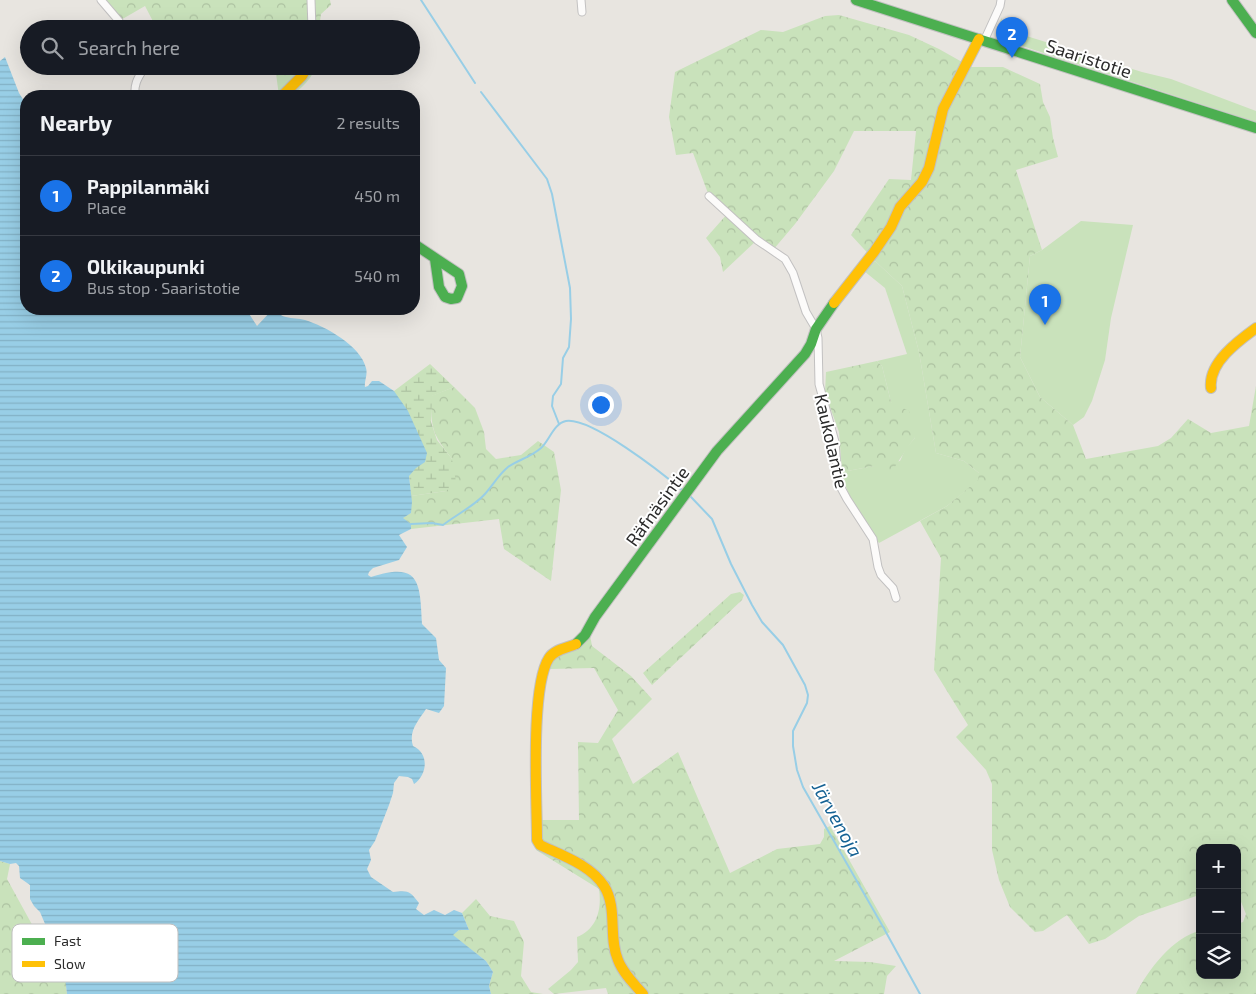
<!DOCTYPE html>
<html lang="en">
<head>
<meta charset="utf-8">
<style>
  :root { --surface:#171b24; --page:#242831; --text:#f1f3f6; --muted:#9ea1a6; --line:#363941; --accent:#1a73e8 }
  body { margin:0; font-family:"Exo 2",sans-serif; background:var(--page); color:var(--text) }
  .controls { position:absolute; right:15px; bottom:15px; display:grid; overflow:hidden; border-radius:10px; box-shadow:0 5px 20px #0002 }
  .controls button { width:45px; height:45px; display:grid; place-items:center; padding:0; border:0; border-bottom:1px solid var(--line); background:var(--surface); color:var(--text); font:25px sans-serif }
  .you { position:absolute; left:600px; top:404px; width:18px; height:18px; margin:-12px; border:4px solid #fff; border-radius:50%; background:#1a73e8; box-shadow:0 0 0 8px #1a73e833 }
  .badge { display:grid; place-items:center; width:32px; height:32px; border-radius:50%; background:var(--accent); color:#fff; font-size:16px; font-weight:700 }
  .pin { position:absolute; translate:-50% -41px; filter:drop-shadow(0 1px 2px #0008) }
  .pin::after { content:''; position:absolute; top:26px; width:18px; height:15px; background:inherit; clip-path:polygon(0 0,100% 0,50% 100%) }
  .list { margin:0; padding:0; list-style:none }
  h2 { display:flex; justify-content:space-between; align-items:center; height:65px; margin:0; padding:0 20px; font-size:21px }
  h2 small { font-size:16px; font-weight:400; color:var(--muted) }
  .list li { display:grid; grid-template-columns:32px 1fr auto; gap:15px; align-items:center; box-sizing:border-box; height:80px; padding:0 20px; border-top:1px solid var(--line) }
  .list b { display:block; font-size:19px; white-space:nowrap }
  .list p { margin:0; font-size:16px; white-space:nowrap; color:var(--muted) }
  .list em { font-size:16px; font-style:normal; color:var(--muted) }
  .icon { flex:none; width:28px; height:28px; fill:none; stroke:currentColor; stroke-width:2; stroke-linecap:round; stroke-linejoin:round }
  .map { position:relative; flex:none; width:1256px; height:994px; overflow:hidden }
  .search { position:absolute; background:var(--surface); box-shadow:0 5px 20px #0002; left:20px; top:20px; width:400px; height:55px; display:flex; align-items:center; gap:12px; box-sizing:border-box; padding:0 18px; border-radius:28px; color:var(--muted); font-size:19px }
  .panel { position:absolute; background:var(--surface); box-shadow:0 5px 20px #0002; left:20px; top:90px; width:400px; height:225px; border-radius:20px }
  .map>svg:first-child { display:block }
  .grass { fill:#c9e2bb }
  .forest { fill:url(#forest-crowns) }
  .wetland { fill:url(#wetland-marsh) }
  .water { fill:url(#water-rules) }
  .lines { fill:none; stroke-linecap:round; stroke-linejoin:round }
  .stream { stroke:#98cee6; stroke-width:2 }
  .street-casing { stroke:#c2c1c1; stroke-width:9 }
  .fast-casing { stroke:#c2c1c1; stroke-width:12 }
  .slow-casing { stroke:#c2c1c1; stroke-width:12 }
  .street { stroke:#fcfbfa; stroke-width:7 }
  .fast { stroke:#4caf50; stroke-width:10 }
  .slow { stroke:#ffc107; stroke-width:10 }
  .labels { text-anchor:middle; dominant-baseline:central; stroke-width:4; stroke-linejoin:round; paint-order:stroke }
  .street-label { font-size:18px; fill:#2b2b2b; stroke:#fff }
  .water-label { font-size:19px; font-style:italic; fill:#156294; stroke:#fff }
  .key { fill:#fff; stroke:#bfbfbf; stroke-width:1 }
  .key-label { font-size:14px; fill:#2b2b2b }
</style>
</head>
<body>
<div class="map">
<svg width="1256" height="994" viewBox="0 0 1256 994">
  <defs>
    <pattern id="forest-crowns" width="20" height="18" patternUnits="userSpaceOnUse" patternTransform="scale(1.25)"><rect width="20" height="18" fill="#c9e2bb"/><path d="M2 6a3 3 0 1 1 6 0M12 15a3 3 0 1 1 6 0" fill="none" stroke="#adc2a1"/></pattern>
    <pattern id="wetland-marsh" width="20" height="14" patternUnits="userSpaceOnUse" patternTransform="scale(1.25)"><rect width="20" height="14" fill="#c9e2bb"/><path d="M1 5h8M5 5V1M11 12h8M15 12V8" fill="none" stroke="#adc2a1"/></pattern>
    <pattern id="water-rules" width="6" height="5" patternUnits="userSpaceOnUse" patternTransform="scale(1.25)"><rect width="6" height="5" fill="#98cee6"/><path d="M0 2.5h6" fill="none" stroke="#83b1c5"/></pattern>
  </defs>
  <rect width="100%" height="100%" fill="#e8e5e0"/>
  <path class="grass" d="M1002,17L1001,28L1142,72L1171,79L1256,111V122L1022,46L998,36L996,32Z
    M1081,221L1133,225L1111,318L1105,360L1092,401L1084,417L1073,425L1040,397L1020,357L1030,256L1042,250Z
    M875,261L902,286L919,352L936,453L964,461L979,473V480L947,506L879,543C862,519 848,501 842,472L900,461L906,448L915,438L891,402L882,366L877,361L907,354L885,288L864,271Z"/>
  <path class="forest" d="M101,0H330L331,5L321,14L319,29H157L145,6L119,21Z
    M839,15L909,35L939,49L971,67H1003L1040,84L1043,102L1050,117L1053,138L1058,157L1016,170L1042,250L1030,256L1020,357L1040,397L1073,425L1086,459L1158,446L1171,438L1188,419L1211,433L1249,426L1256,386V994H1136C1147,971 1174,936 1200,931V975H1237V924L1243,922L1246,914L1237,892V848H1200L1199,895L1139,916L1105,939L1089,944L1067,915L1043,931L1035,932L1010,907L999,880L992,850V784L986,770L956,737L968,725L934,670L941,558L920,521L947,506L978,480L979,473L964,461L936,453L919,352L902,286L875,261L851,235L889,179L911,180L916,131H854L834,171L795,224L773,250L757,240L723,272L720,257L706,238L728,213L709,196L693,153L676,155L669,117L675,72L761,30L783,32L825,16Z
    M275,66H316C313,77 301,90 291,95C287,97 283,96 279,96Z
    M877,361L882,366L891,402L909,411L915,438C906,448 900,460 892,471L880,470L874,466L842,472L839,432L825,393L826,372Z
    M454,387L475,408L484,432L486,449L496,459L521,455L538,441L554,452L561,490L551,581L504,549L499,519L411,529V524L402,518L411,513V496L446,491L452,459C432,433 431,429 431,396Z
    M740,592L744,595L742,600L652,685L643,673L731,594Z
    M590,635L592,646L631,676L652,699L612,739L633,784L678,752L730,873L777,849L820,844L824,837V829L830,826L890,932L834,961L870,962L896,966L887,976L884,994H608L606,988L554,994L548,989L571,970L578,962L577,937C597,929 602,909 599,889L536,850L532,833V820H579L578,742L598,743L618,710L594,668L550,669L556,656Z
    M0,861L10,864L7,879L35,930L48,931C63,949 65,971 67,994H0Z
    M476,899L490,916L514,921L524,942L521,976L531,992L543,994H491L489,986L493,972L486,961L452,935L459,930H469L462,913Z"/>
  <path class="wetland" d="M430,364L454,387L432,396L431,422L437,440L452,459L456,482L446,491L411,496L409,476L391,406L394,391Z"/>
  <path class="water" d="M5,57L19,93L26,104V309H246L257,326L272,310C278,312 280,316 286,317C292,319 299,318 305,320C325,326 361,346 366,368C368,375 364,381 365,387L368,386L372,381H379L394,391L408,411L427,453L425,462L416,468L409,476L412,502L411,513L403,518L411,524V529L399,535L407,547L399,560L373,568L369,572L368,575L371,577C420,561 420,582 422,624L436,638L439,660L446,668L444,706L439,713L426,709C419,720 408,731 413,746C429,753 428,774 414,784L412,779L408,777L399,776L394,783L393,793L389,805L375,841L369,850L371,860L367,869L371,877L393,892C408,890 410,891 419,903L416,909L424,915L434,910L445,915L454,910L462,913L469,930H459L453,935L486,961L493,972L489,986L491,994H67L64,969L60,950L48,931L40,912L34,906L30,899V885L20,878L19,866L16,863L10,864L0,861V61Z"/>
  <g class="lines">
    <path class="stream" d="M421,0L475,83
      M481,92L547,179L552,194L570,288L571,319L569,347L563,358L561,384L553,396L552,406L559,424
      M691,497L712,519L731,564L752,605L762,622L783,645L805,685L808,695L807,703L793,731V746L797,770L803,787L882,925L920,994
      M411,524L432,523L443,525C456,515 472,507 483,496C492,487 498,475 508,467C518,460 531,457 541,448C549,441 554,423 566,421C591,417 662,473 682,490"/>
    <g class="street-casing">
      <path id="street" d="M101,0L119,21L123,29
        M311,0L312,29
        M581,0L582,12
        M984,41L1000,6L1001,0
        M135,96C134,85 137,79 143,70V66
        M709,196L757,240L785,259L793,273L806,312L816,329L818,338L819,384L835,442L837,468L840,486L847,499L873,539L878,567L881,575L893,588L896,598"/>
    </g>
    <g class="fast-casing">
      <path id="fast" d="M856,0L1256,128
        M1232,0L1256,33
        M414,244L459,274L462,286L457,298L451,299L445,297L439,287L435,259
        M576,644L585,635L595,617L717,451L805,354L811,344L816,329L834,303"/>
    </g>
    <g class="slow-casing">
      <path id="slow" d="M282,96L302,76L308,66
        M834,303L874,252L891,227L900,207L922,182L929,168L943,109L979,39
        M1211,388C1208,363 1238,341 1256,328
        M576,644C567,648 555,649 549,658C530,687 537,802 537,840L540,845C561,855 591,865 604,886C618,908 608,937 618,960C623,973 634,984 643,994"/>
    </g>
    <use href="#street" class="street"/>
    <use href="#fast" class="fast"/>
    <use href="#slow" class="slow"/>
  </g>
  <g class="labels">
    <g class="street-label">
      <text transform="translate(1089 58) rotate(18)">Saaristotie</text>
      <text transform="translate(832 441) rotate(77)">Kaukolantie</text>
      <text transform="translate(657 506) rotate(-54)">Räfnäsintie</text>
    </g>
    <g class="water-label">
      <text transform="translate(838 819) rotate(61)">Järvenoja</text>
    </g>
  </g>
  <rect x="12" y="924" width="166" height="58" rx="8" class="key"/>
  <rect x="22" y="938" width="23" height="7" fill="#4caf50"/>
  <rect x="22" y="961" width="23" height="6" fill="#ffc107"/>
  <g class="key-label">
    <text x="54" y="946">Fast</text>
    <text x="54" y="969">Slow</text>
  </g>
</svg>
<div class="controls">
<button>+</button>
<button>−</button>
<button><svg class="icon" aria-label="layers" viewBox="0 0 24 24"><path d="M12 4l9 5-9 5-9-5zM3 14l9 5 9-5"/></svg></button>
</div>
<div class="you"></div>
<div class="pin badge" style="left:1045px;top:325px">1</div>
<div class="pin badge" style="left:1012px;top:58px">2</div>
<div class="search"><svg class="icon" aria-label="search" viewBox="0 0 24 24"><circle cx="10" cy="10" r="6"/><path d="M15 15l6 6"/></svg>Search here</div>
<section class="panel">
<h2>Nearby<small>2 results</small></h2>
<ul class="list">
<li><span class="badge">1</span><div><b>Pappilanmäki</b><p>Place</p></div><em>450 m</em></li>
<li><span class="badge">2</span><div><b>Olkikaupunki</b><p>Bus stop · Saaristotie</p></div><em>540 m</em></li>
</ul>
</section>
</div>
</body>
</html>
